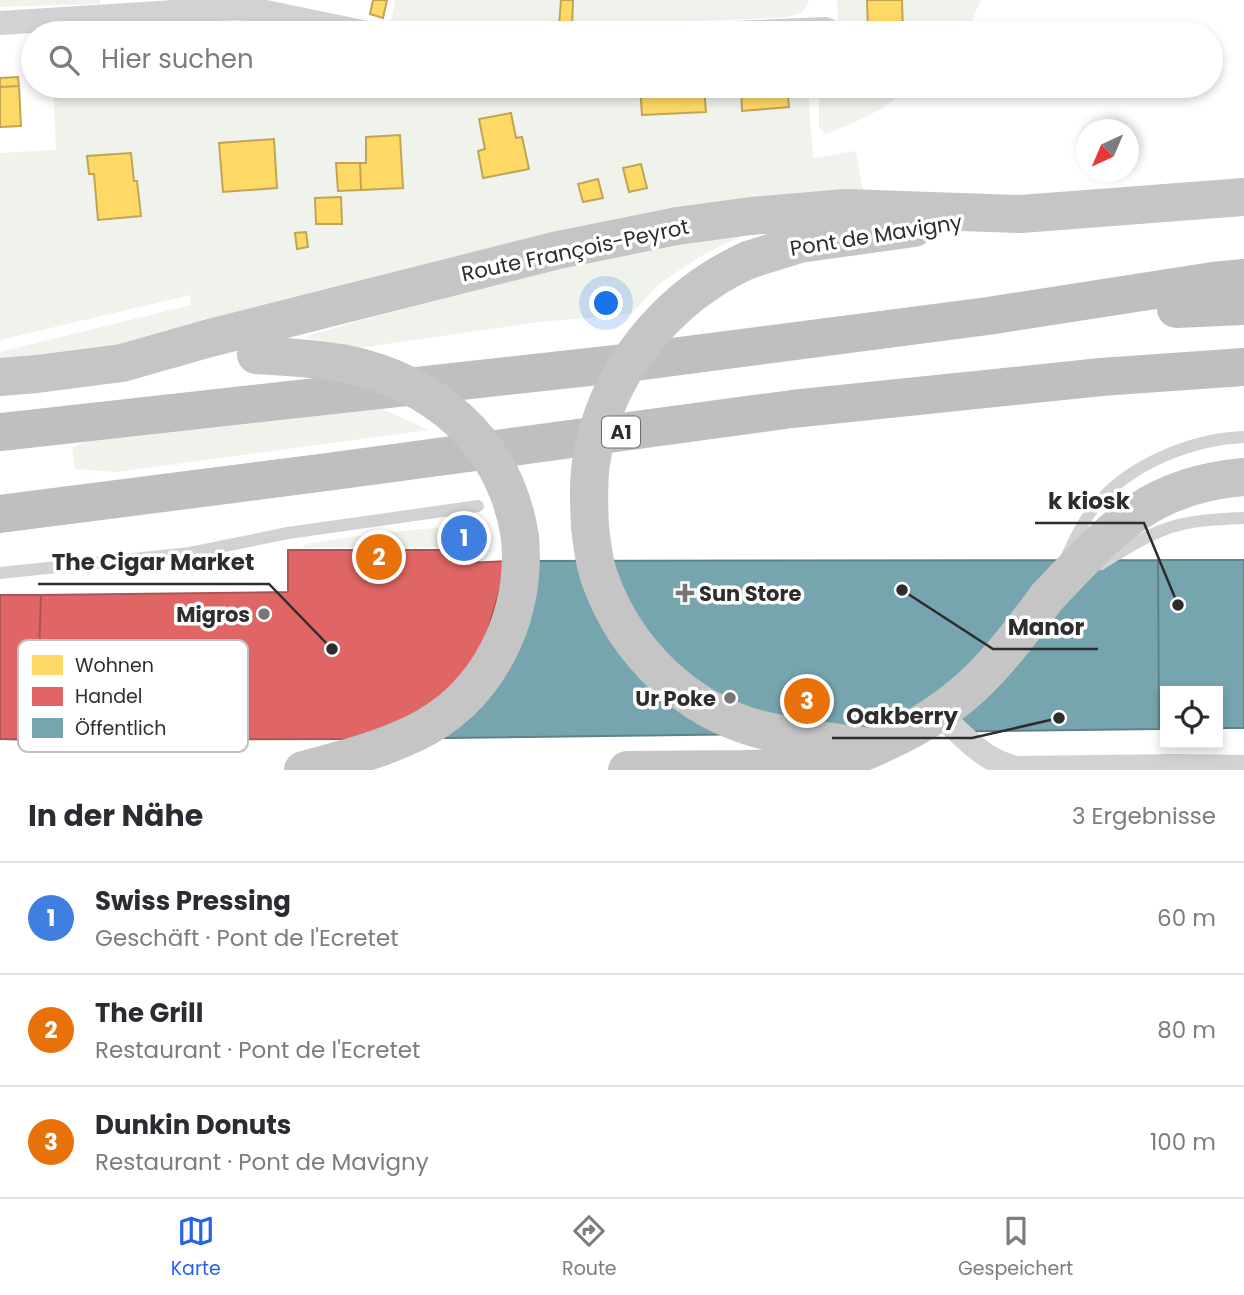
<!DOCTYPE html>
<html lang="de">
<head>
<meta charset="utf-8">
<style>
  :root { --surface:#fff; --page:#f7f7f7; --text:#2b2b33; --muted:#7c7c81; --line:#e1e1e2; --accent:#2563eb }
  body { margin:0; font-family:Poppins,sans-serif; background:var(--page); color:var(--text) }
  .controls { position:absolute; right:21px; bottom:21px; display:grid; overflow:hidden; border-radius:0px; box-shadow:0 4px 10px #0003 }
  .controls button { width:63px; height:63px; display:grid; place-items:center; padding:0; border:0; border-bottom:2px solid var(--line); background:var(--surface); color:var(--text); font:35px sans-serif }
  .compass { position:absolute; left:1076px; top:119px; width:63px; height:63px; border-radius:50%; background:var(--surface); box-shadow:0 4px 10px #0003; rotate:224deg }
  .you { position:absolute; left:607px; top:304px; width:24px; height:24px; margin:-18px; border:5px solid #fff; border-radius:50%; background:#1a73e8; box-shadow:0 0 0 10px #1a73e833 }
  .badge { display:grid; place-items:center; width:46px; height:46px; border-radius:50%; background:var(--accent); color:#fff; font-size:23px; font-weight:700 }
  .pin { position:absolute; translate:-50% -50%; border:4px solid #fff; box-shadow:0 2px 7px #0006 }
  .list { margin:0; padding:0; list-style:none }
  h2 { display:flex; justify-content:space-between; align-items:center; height:91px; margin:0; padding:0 28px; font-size:30px }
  h2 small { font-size:23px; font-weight:400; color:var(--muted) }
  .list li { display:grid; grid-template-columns:46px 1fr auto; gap:21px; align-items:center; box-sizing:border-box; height:112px; padding:0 28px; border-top:2px solid var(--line) }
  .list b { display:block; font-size:26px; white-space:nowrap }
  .list p { margin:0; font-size:23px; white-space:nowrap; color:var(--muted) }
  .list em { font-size:23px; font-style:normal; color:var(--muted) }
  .icon { flex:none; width:38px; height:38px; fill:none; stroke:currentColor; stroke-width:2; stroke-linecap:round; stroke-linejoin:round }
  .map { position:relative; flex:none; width:1244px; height:770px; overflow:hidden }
  .search { position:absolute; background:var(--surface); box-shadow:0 4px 10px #0003; left:21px; right:21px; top:21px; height:77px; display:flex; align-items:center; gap:18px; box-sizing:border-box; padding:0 24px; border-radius:38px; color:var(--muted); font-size:26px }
  .sheet { height:427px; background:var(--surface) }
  nav { display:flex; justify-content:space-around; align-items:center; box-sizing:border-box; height:98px; border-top:2px solid var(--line); background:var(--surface); font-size:19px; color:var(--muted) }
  nav a { display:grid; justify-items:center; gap:4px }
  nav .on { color:var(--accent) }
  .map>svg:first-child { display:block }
  .green { fill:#f0f3ec }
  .homes { fill:#ffd966; stroke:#c0a555; stroke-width:2 }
  .shops { fill:#e06666; stroke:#a55; stroke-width:2 }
  .public { fill:#76a5af; stroke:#608188; stroke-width:2 }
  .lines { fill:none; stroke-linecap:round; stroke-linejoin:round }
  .lane { stroke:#d2d2d2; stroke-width:12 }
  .street { stroke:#d2d2d2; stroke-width:24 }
  .primary { stroke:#c5c5c5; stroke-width:38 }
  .highway { stroke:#bfbfbf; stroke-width:38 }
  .lane-bridge { stroke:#d2d2d2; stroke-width:12 }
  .primary-bridge { stroke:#c5c5c5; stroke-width:38 }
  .poi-dot { fill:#767676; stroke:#fff; stroke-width:2.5 }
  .labels { text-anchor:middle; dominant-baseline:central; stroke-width:7; stroke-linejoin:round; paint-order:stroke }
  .shield { fill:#fff; stroke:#6c6c6c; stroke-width:2 }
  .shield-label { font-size:19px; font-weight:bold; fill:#2d2d2d }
  .street-label { font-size:21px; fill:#2d2d2d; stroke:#fff }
  .poi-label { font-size:21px; font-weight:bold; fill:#2d2d2d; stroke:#fff; text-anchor:end }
  .key { fill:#fff; stroke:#c0c0c0; stroke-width:2 }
  .key-label { font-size:19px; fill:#2d2d2d }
  .leader { fill:none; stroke:#2d2d2d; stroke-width:2.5 }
  .callout-dot { fill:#2d2d2d; stroke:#fff; stroke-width:2.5 }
  .callout-label { font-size:23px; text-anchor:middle; font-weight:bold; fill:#2d2d2d; stroke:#fff; stroke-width:7; stroke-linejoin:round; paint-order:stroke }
</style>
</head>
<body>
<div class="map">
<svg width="1244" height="770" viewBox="0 0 1244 770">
  <rect width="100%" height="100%" fill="#fff"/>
  <path class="green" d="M0,0H100V4L0,7Z
    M395,0H809C806,13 798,14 786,17L576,26L505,33H414L390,29Z
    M837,0H981L966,33H838Z
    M250,19L318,33H50V30Z
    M53,86H808L813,158L856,151L863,191L204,329L91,350L0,361V352L191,305L190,295L0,340V153L56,150Z
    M819,86H913L883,108L853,123L826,134L819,128Z
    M737,235V238L699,257L658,285L631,314L539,322L359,348L306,338L307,336L366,319L566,266L661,245Z
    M382,409L429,430L116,472L75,469L72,448L84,442Z
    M443,527L460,547L304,548L305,544L372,534Z"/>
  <path class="homes" d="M373,0H387L383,18L370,14Z
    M561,0H573L572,27L559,26Z
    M867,0H902L903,31L868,32Z
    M18,77L19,86L0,87V78Z
    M19,86L21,126L0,127V87Z
    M507,86H580V91L508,95Z
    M640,86H704L706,112L642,115Z
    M741,86H787L789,107L742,111Z
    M511,113L516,138L522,137L529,169L483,178L478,151L485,149L479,119Z
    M400,135L403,188L361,190L360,163H366V137Z
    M274,139L277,188L223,192L219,143Z
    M131,153L134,181H137L141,216L98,220L94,174H89L87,156Z
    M336,163H360L361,190L338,191Z
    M641,164L647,188L629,192L623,168Z
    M598,179L603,198L583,202L578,184Z
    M341,197L342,224H316L315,198Z
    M306,232L308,247L297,249L295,233Z"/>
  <path class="shops" d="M288,550H467L466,563L508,561L482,650L445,695L387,730L361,739L36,740L41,595L288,592Z
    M0,595H41L36,740L0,739Z"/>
  <path class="public" d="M1158,560H1244V728H1218V691H1165V729H1159Z
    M1158,560L1159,729L361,739L418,715L465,674L494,624L508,561Z"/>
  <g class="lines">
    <path class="lane" d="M0,573L190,553L288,533L478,506"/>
    <path class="street" d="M0,23L237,8L256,10L367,33
      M735,33L826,29
      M939,714C965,737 983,761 1017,768L1177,766L1244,767"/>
    <path class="primary" d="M748,260L799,244L914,228
      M0,377L37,374L122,363L210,338L558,250L677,226L751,216L846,208L1021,214L1244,197
      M590,527C592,544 594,563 600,579C626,652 687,711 762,730C795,738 830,742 863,746
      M303,770C341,760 380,750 415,733C489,697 527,617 520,537
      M627,770C666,770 705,769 744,769C772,768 801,769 828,763C848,759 870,750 888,741C965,706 998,663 1047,597"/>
    <path class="highway" d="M1176,309L1244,306
      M0,432L634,362L988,316L1213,281L1244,278
      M0,514L327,472L792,409L1101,377L1244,367"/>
    <path class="lane-bridge" d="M1067,556C1075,538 1083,521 1096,505C1130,464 1192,439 1244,437
      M1101,564C1121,552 1141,538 1163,530C1189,520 1217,519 1244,518"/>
    <path class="primary-bridge" d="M256,355C285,357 314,358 341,363C434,381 505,441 520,537
      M590,527C589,505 588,484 591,463C604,373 667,297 748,260
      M1047,597C1110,531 1147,485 1244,477"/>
  </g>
  <g class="poi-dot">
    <path d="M681.5 582.5h7v7h7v7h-7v7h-7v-7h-7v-7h7z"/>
    <circle cx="264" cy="614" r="7"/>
    <circle cx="730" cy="698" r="7"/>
  </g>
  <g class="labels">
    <rect class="shield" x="602" y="416.5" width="38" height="31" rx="5"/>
    <g class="shield-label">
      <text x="621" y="432">A1</text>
    </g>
    <g class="street-label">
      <text transform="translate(876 235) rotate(-9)">Pont de Mavigny</text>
      <text transform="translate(575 250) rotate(-12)">Route François-Peyrot</text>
    </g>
    <g class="poi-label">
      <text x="699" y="593" text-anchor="start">Sun Store</text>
      <text x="250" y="614">Migros</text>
      <text x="716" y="698">Ur Poke</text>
    </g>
  </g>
  <rect x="18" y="640" width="230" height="112" rx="10" class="key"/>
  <rect x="32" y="655" width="31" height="20" fill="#ffd966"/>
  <rect x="32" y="687" width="31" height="19" fill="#e06666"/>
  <rect x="32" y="718" width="31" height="20" fill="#76a5af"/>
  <g class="key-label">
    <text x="75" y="672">Wohnen</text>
    <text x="75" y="703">Handel</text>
    <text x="75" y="735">Öffentlich</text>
  </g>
  <path class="leader" d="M1178 605L1144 523H1035M332 649L269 584H38M902 590L993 649H1098M1059 718L972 738H832"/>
  <g class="callout-dot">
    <circle cx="1178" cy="605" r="7"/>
    <circle cx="332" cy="649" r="7"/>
    <circle cx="902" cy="590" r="7"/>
    <circle cx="1059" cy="718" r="7"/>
  </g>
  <g class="callout-label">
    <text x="1089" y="509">k kiosk</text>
    <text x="153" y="570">The Cigar Market</text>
    <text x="1046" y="635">Manor</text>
    <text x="902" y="724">Oakberry</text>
  </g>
</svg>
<div class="controls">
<button><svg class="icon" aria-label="locate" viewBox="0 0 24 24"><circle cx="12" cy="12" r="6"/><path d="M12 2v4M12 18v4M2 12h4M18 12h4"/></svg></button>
</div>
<svg class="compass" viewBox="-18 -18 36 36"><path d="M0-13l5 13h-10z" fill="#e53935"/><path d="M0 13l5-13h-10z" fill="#7c7c81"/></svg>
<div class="you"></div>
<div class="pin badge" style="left:464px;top:538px;background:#3f7fe0">1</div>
<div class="pin badge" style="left:379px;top:557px;background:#e8710a">2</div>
<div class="pin badge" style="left:807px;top:701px;background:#e8710a">3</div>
<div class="search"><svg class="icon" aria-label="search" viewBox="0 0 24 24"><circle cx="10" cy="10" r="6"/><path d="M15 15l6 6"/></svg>Hier suchen</div>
</div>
<section class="sheet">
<h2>In der Nähe<small>3 Ergebnisse</small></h2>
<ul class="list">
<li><span class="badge" style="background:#3f7fe0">1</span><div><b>Swiss Pressing</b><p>Geschäft · Pont de l'Ecretet</p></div><em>60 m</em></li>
<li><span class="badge" style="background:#e8710a">2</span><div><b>The Grill</b><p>Restaurant · Pont de l'Ecretet</p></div><em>80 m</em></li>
<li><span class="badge" style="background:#e8710a">3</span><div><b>Dunkin Donuts</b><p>Restaurant · Pont de Mavigny</p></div><em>100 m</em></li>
</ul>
</section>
<nav>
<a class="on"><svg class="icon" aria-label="map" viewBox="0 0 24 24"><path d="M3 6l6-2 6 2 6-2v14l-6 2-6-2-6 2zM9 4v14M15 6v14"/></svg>Karte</a>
<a><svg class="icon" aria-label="directions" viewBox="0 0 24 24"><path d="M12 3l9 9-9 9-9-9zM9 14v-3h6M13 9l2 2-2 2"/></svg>Route</a>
<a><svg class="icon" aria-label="saved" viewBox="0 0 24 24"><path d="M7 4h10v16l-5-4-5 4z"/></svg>Gespeichert</a>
</nav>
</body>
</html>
